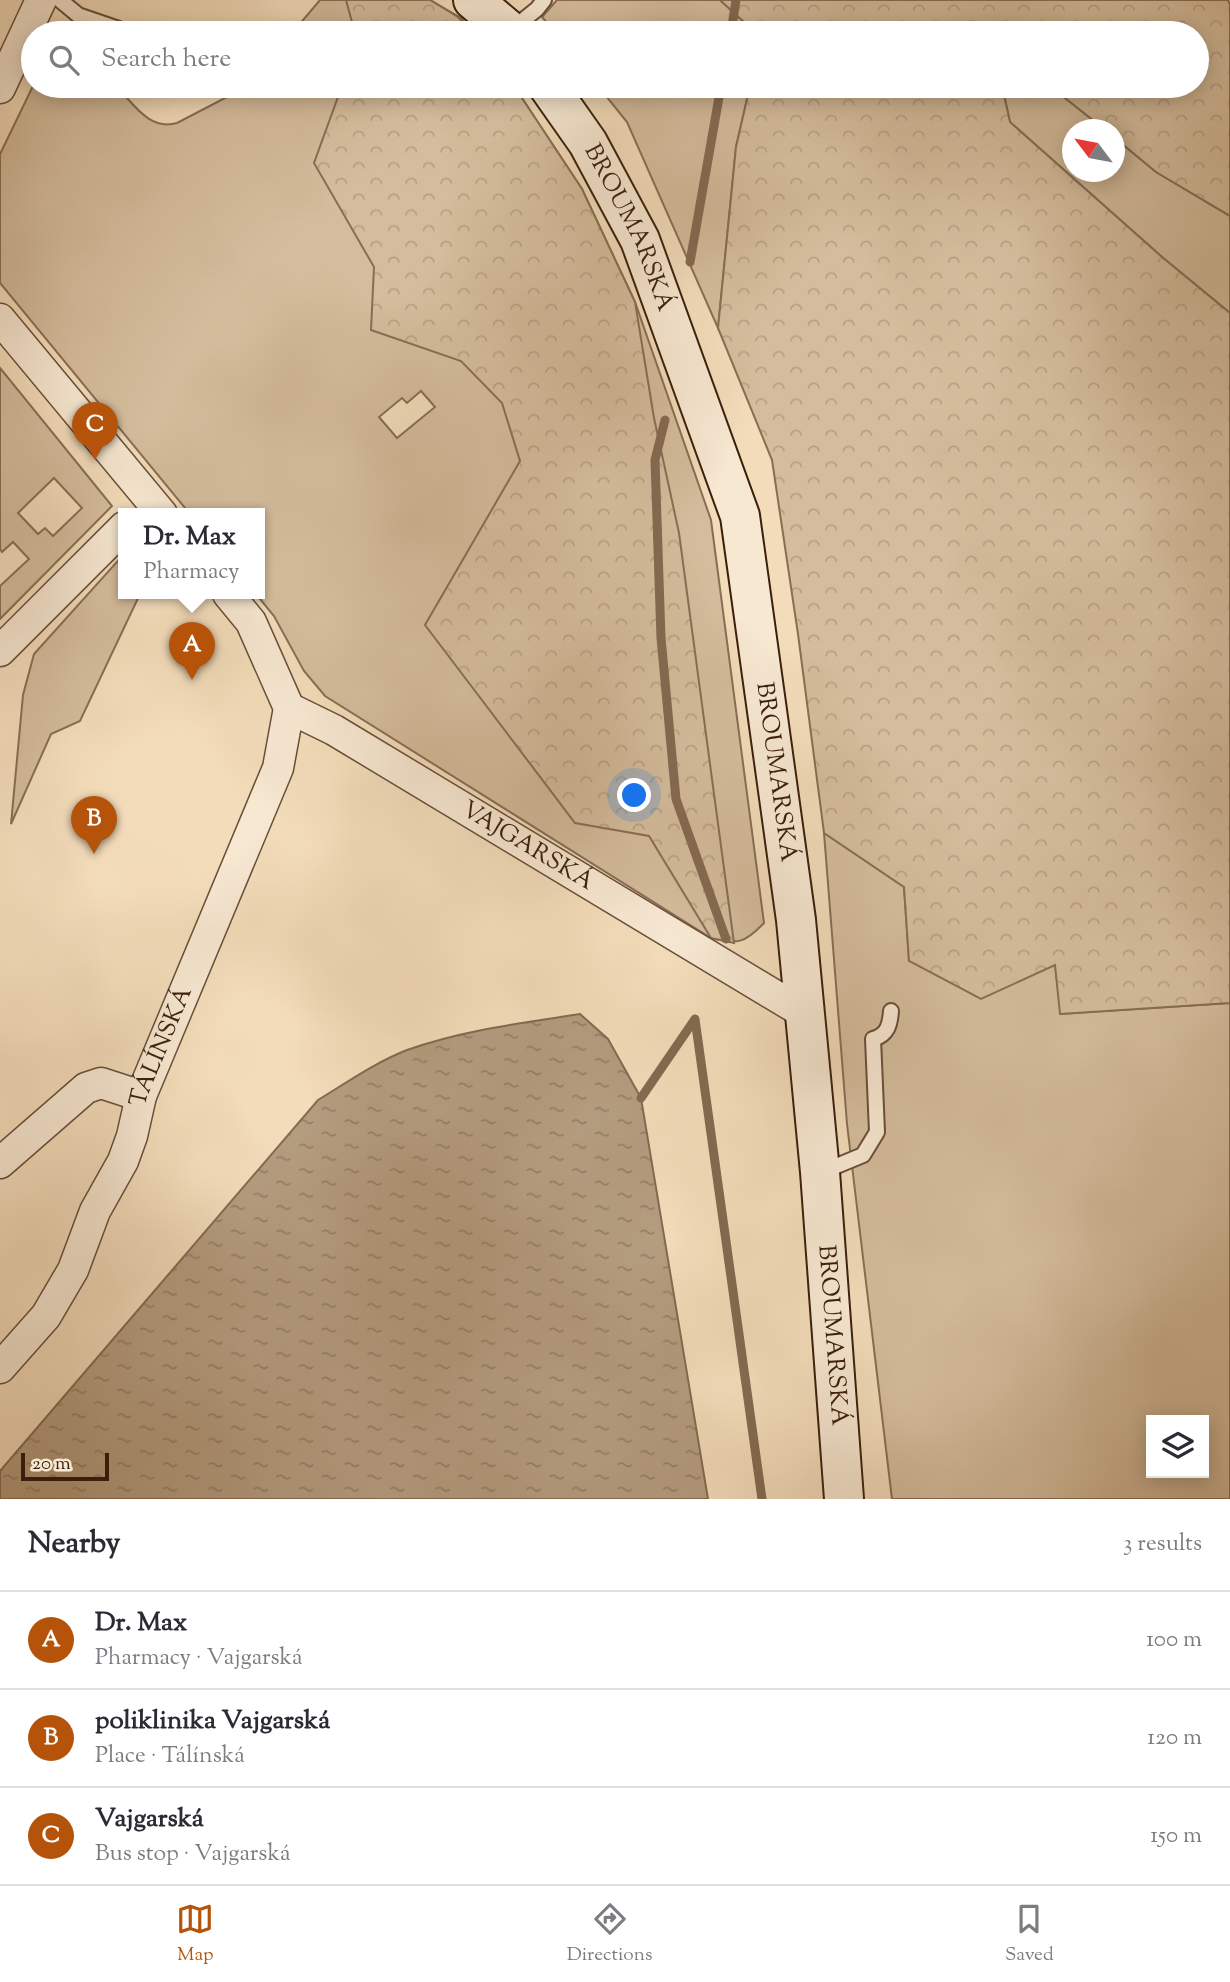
<!DOCTYPE html>
<html lang="en">
<head>
<meta charset="utf-8">
<style>
  :root { --surface:#fff; --page:#f2f2f3; --text:#2b2b33; --muted:#7c7c81; --line:#e1e1e2; --accent:#b45309 }
  body { margin:0; font-family:"Sorts Mill Goudy",serif; background:var(--page); color:var(--text) }
  .controls { position:absolute; right:21px; bottom:21px; display:grid; overflow:hidden; border-radius:0px; box-shadow:0 4px 18px #0003 }
  .controls button { width:63px; height:63px; display:grid; place-items:center; padding:0; border:0; border-bottom:2px solid var(--line); background:var(--surface); color:var(--text); font:35px sans-serif }
  .compass { position:absolute; left:1062px; top:119px; width:63px; height:63px; border-radius:50%; background:var(--surface); box-shadow:0 4px 18px #0003; rotate:302deg }
  .scale { position:absolute; left:21px; bottom:18px; width:88px; box-sizing:border-box; padding-left:7px; border:4px solid #3b1f0c; border-top:0; font-size:19px; line-height:24px; white-space:nowrap; color:#3b1f0c; -webkit-text-stroke:5px #f7e8d2; paint-order:stroke }
  .you { position:absolute; left:635px; top:796px; width:24px; height:24px; margin:-18px; border:5px solid #fff; border-radius:50%; background:#1a73e8; box-shadow:0 0 0 10px #1a73e833 }
  .badge { display:grid; place-items:center; width:46px; height:46px; border-radius:50%; background:var(--accent); color:#fff; font-size:23px; font-weight:700 }
  .pin { position:absolute; translate:-50% -58px; filter:drop-shadow(0 2px 4px #0008) }
  .pin::after { content:''; position:absolute; top:37px; width:24px; height:21px; background:inherit; clip-path:polygon(0 0,100% 0,50% 100%) }
  .popup { position:absolute; left:118px; top:508px; width:147px; height:91px; box-sizing:border-box; display:grid; place-content:center; border-radius:0px; background:var(--surface); filter:drop-shadow(0 2px 5px #0005); font-size:23px; white-space:nowrap; color:var(--muted) }
  .popup b { font-size:26px; color:var(--text) }
  .popup::after { content:''; position:absolute; left:50%; top:100%; margin-left:-14px; border:14px solid transparent; border-top-color:var(--surface) }
  .list { margin:0; padding:0; list-style:none }
  h2 { display:flex; justify-content:space-between; align-items:center; height:91px; margin:0; padding:0 28px; font-size:30px }
  h2 small { font-size:23px; font-weight:400; color:var(--muted) }
  .list li { display:grid; grid-template-columns:46px 1fr auto; gap:21px; align-items:center; box-sizing:border-box; height:98px; padding:0 28px; border-top:2px solid var(--line) }
  .list b { display:block; font-size:26px; white-space:nowrap }
  .list p { margin:0; font-size:23px; white-space:nowrap; color:var(--muted) }
  .list em { font-size:23px; font-style:normal; color:var(--muted) }
  .icon { flex:none; width:38px; height:38px; fill:none; stroke:currentColor; stroke-width:2; stroke-linecap:round; stroke-linejoin:round }
  .map { position:relative; flex:none; width:1230px; height:1499px; overflow:hidden }
  .search { position:absolute; background:var(--surface); box-shadow:0 4px 18px #0003; left:21px; right:21px; top:21px; height:77px; display:flex; align-items:center; gap:18px; box-sizing:border-box; padding:0 24px; border-radius:38px; color:var(--muted); font-size:26px }
  .sheet { height:385px; background:var(--surface) }
  nav { display:flex; justify-content:space-around; align-items:center; box-sizing:border-box; height:98px; border-top:2px solid var(--line); background:var(--surface); font-size:19px; color:var(--muted) }
  nav a { display:grid; justify-items:center; gap:4px }
  nav .on { color:var(--accent) }
  .map>svg:first-child { display:block }
  .green { fill:#d4bc9c; stroke:#886e54; stroke-width:2; fill-rule:evenodd }
  .forest { fill:url(#forest-crowns); stroke:#886e54; stroke-width:2 }
  .water { fill:url(#water-ripples); stroke:#846a51; stroke-width:2 }
  .lines { fill:none; stroke-linecap:round; stroke-linejoin:round }
  .stream { stroke:#846a51; stroke-width:9 }
  .lane-casing { stroke:#694e38; stroke-width:18 }
  .street-casing { stroke:#694e38; stroke-width:33 }
  .secondary-casing { stroke:#3b1f0c; stroke-width:42 }
  .lane { stroke:#f7e8d2; stroke-width:14 }
  .street { stroke:#f7e8d2; stroke-width:30 }
  .secondary { stroke:#f7e8d2; stroke-width:38 }
  .labels { text-anchor:middle; dominant-baseline:central; stroke-width:6; stroke-linejoin:round; paint-order:stroke }
  .street-label { font-size:24px; fill:#3b1f0c; stroke:#f7e8d2 }
</style>
</head>
<body>
<div class="map">
<svg width="1230" height="1499" viewBox="0 0 1230 1499">
  <defs>
    <pattern id="forest-crowns" width="20" height="18" patternUnits="userSpaceOnUse" patternTransform="scale(1.75)"><rect width="20" height="18" fill="#d4bc9c"/><path d="M2 6a3 3 0 1 1 6 0M12 15a3 3 0 1 1 6 0" fill="none" stroke="#b7a185"/></pattern>
    <pattern id="water-ripples" width="26" height="14" patternUnits="userSpaceOnUse" patternTransform="scale(1.75)"><rect width="26" height="14" fill="#b49c7f"/><path d="M2 4q2-2 4 0t4 0M15 11q2-2 4 0t4 0" fill="none" stroke="#947f66"/></pattern>
  </defs>
  <rect width="100%" height="100%" fill="#f3dcba"/>
  <filter id="stains"><feTurbulence type="fractalNoise" baseFrequency=".00286" numOctaves="4"/><feColorMatrix values="0 0 0 0 .2 0 0 0 0 .09 0 0 0 0 .02 0 0 0 .5 -.17"/></filter>
  <radialGradient id="worn" r=".72"><stop offset=".6" stop-color="#630" stop-opacity="0"/><stop offset="1" stop-color="#630" stop-opacity=".3"/></radialGradient>
  <path class="green" d="M320,0H430L461,18L474,33H292Z
    M557,0H720L756,33H555L542,17Z
    M33,86H116C134,104 149,131 177,123L248,86H514L582,189L635,302L711,520L764,923C744,944 738,944 711,938L325,696L304,671L274,616L256,594H260V514H190L0,283V154ZM421,391L435,407L397,438L379,417L402,398L407,403Z
    M598,86H750L736,147L718,328L627,122Z
    M1002,86H1050L1104,129L1072,130V172H1114L1115,138L1156,172L1230,216V313L1162,257L1010,122Z
    M0,368L112,506L0,619V586L29,559L13,542L2,552L0,549ZM54,478L82,508L53,536L45,528L38,534L18,513Z
    M124,554V594H140L80,721L51,734L11,824L23,695L34,654Z
    M824,833L904,887L909,961L1055,965L1061,1014L1230,1003V1499H892L847,1124ZM1151,1420H1204V1473H1151Z"/>
  <path class="forest" d="M346,0H430L458,17L473,33H355Z
    M720,0H1228L1230,5V216L1156,172L1115,138L1114,130L1104,129L1050,86H1197V33H756Z
    M342,86H514L582,189L635,302L654,418L679,533L734,943L711,938L649,836L575,823L425,625L520,461L502,403L461,361L371,330L374,267L314,163Z
    M750,86H1002L1010,122L1162,257L1230,313V1003L1060,1014L1055,965L981,999L909,961L904,887L824,833L798,634L772,460L718,328L736,147Z"/>
  <path class="water" d="M580,1014L608,1039L641,1098L708,1499H0V1471L318,1100C346,1083 376,1062 407,1050C463,1030 522,1023 580,1014Z"/>
  <g class="lines">
    <path class="stream" d="M731,33L736,0
      M690,262L721,86
      M665,420L655,460L661,638L676,799L726,939
      M695,1019L762,1499
      M641,1098L695,1019"/>
    <g class="lane-casing">
      <path id="lane" d="M60,0L78,15L119,29L122,33
        M511,30L537,9L544,0
        M822,1172L863,1155L877,1132L873,1039C888,1035 890,1024 891,1011"/>
    </g>
    <g class="street-casing">
      <g id="street">
        <path d="M0,88L41,0"/>
        <path d="M0,319L162,514"/>
        <path id="s1" d="M228,594L251,622L289,708L334,730L804,1013"/>
        <path d="M0,651L124,527"/>
        <path d="M0,1163L86,1088L101,1083L141,1096"/>
        <path id="s2" d="M0,1368L46,1316L73,1270L95,1211L123,1161L132,1136L141,1096L278,768L289,708"/>
      </g>
    </g>
    <g class="secondary-casing">
      <g id="secondary">
        <path d="M473,0L510,31"/>
        <path id="s3" d="M548,86L588,143L640,240L740,516L796,920L820,1172L844,1499"/>
      </g>
    </g>
    <use href="#lane" class="lane"/>
    <use href="#street" class="street"/>
    <use href="#secondary" class="secondary"/>
  </g>
  <g class="labels">
    <g class="street-label">
      <text stroke="none"><textPath href="#s3" startOffset="164">BROUMARSKÁ</textPath></text>
      <text stroke="none"><textPath href="#s3" startOffset="732">BROUMARSKÁ</textPath></text>
      <text stroke="none"><textPath href="#s1" startOffset="406">VAJGARSKÁ</textPath></text>
      <text stroke="none"><textPath href="#s2" startOffset="364">TÁLÍNSKÁ</textPath></text>
      <text stroke="none"><textPath href="#s3" startOffset="1298">BROUMARSKÁ</textPath></text>
    </g>
  </g>
  <rect width="100%" height="100%" filter="url(#stains)"/>
  <rect width="100%" height="100%" fill="url(#worn)"/>
</svg>
<div class="controls">
<button><svg class="icon" aria-label="layers" viewBox="0 0 24 24"><path d="M12 4l9 5-9 5-9-5zM3 14l9 5 9-5"/></svg></button>
</div>
<svg class="compass" viewBox="-18 -18 36 36"><path d="M0-13l5 13h-10z" fill="#e53935"/><path d="M0 13l5-13h-10z" fill="#7c7c81"/></svg>
<div class="scale">20 m</div>
<div class="you"></div>
<div class="pin badge" style="left:192px;top:680px">A</div>
<div class="popup"><b>Dr. Max</b>Pharmacy</div>
<div class="pin badge" style="left:94px;top:854px">B</div>
<div class="pin badge" style="left:95px;top:460px">C</div>
<div class="search"><svg class="icon" aria-label="search" viewBox="0 0 24 24"><circle cx="10" cy="10" r="6"/><path d="M15 15l6 6"/></svg>Search here</div>
</div>
<section class="sheet">
<h2>Nearby<small>3 results</small></h2>
<ul class="list">
<li><span class="badge">A</span><div><b>Dr. Max</b><p>Pharmacy · Vajgarská</p></div><em>100 m</em></li>
<li><span class="badge">B</span><div><b>poliklinika Vajgarská</b><p>Place · Tálínská</p></div><em>120 m</em></li>
<li><span class="badge">C</span><div><b>Vajgarská</b><p>Bus stop · Vajgarská</p></div><em>150 m</em></li>
</ul>
</section>
<nav>
<a class="on"><svg class="icon" aria-label="map" viewBox="0 0 24 24"><path d="M3 6l6-2 6 2 6-2v14l-6 2-6-2-6 2zM9 4v14M15 6v14"/></svg>Map</a>
<a><svg class="icon" aria-label="directions" viewBox="0 0 24 24"><path d="M12 3l9 9-9 9-9-9zM9 14v-3h6M13 9l2 2-2 2"/></svg>Directions</a>
<a><svg class="icon" aria-label="saved" viewBox="0 0 24 24"><path d="M7 4h10v16l-5-4-5 4z"/></svg>Saved</a>
</nav>
</body>
</html>
